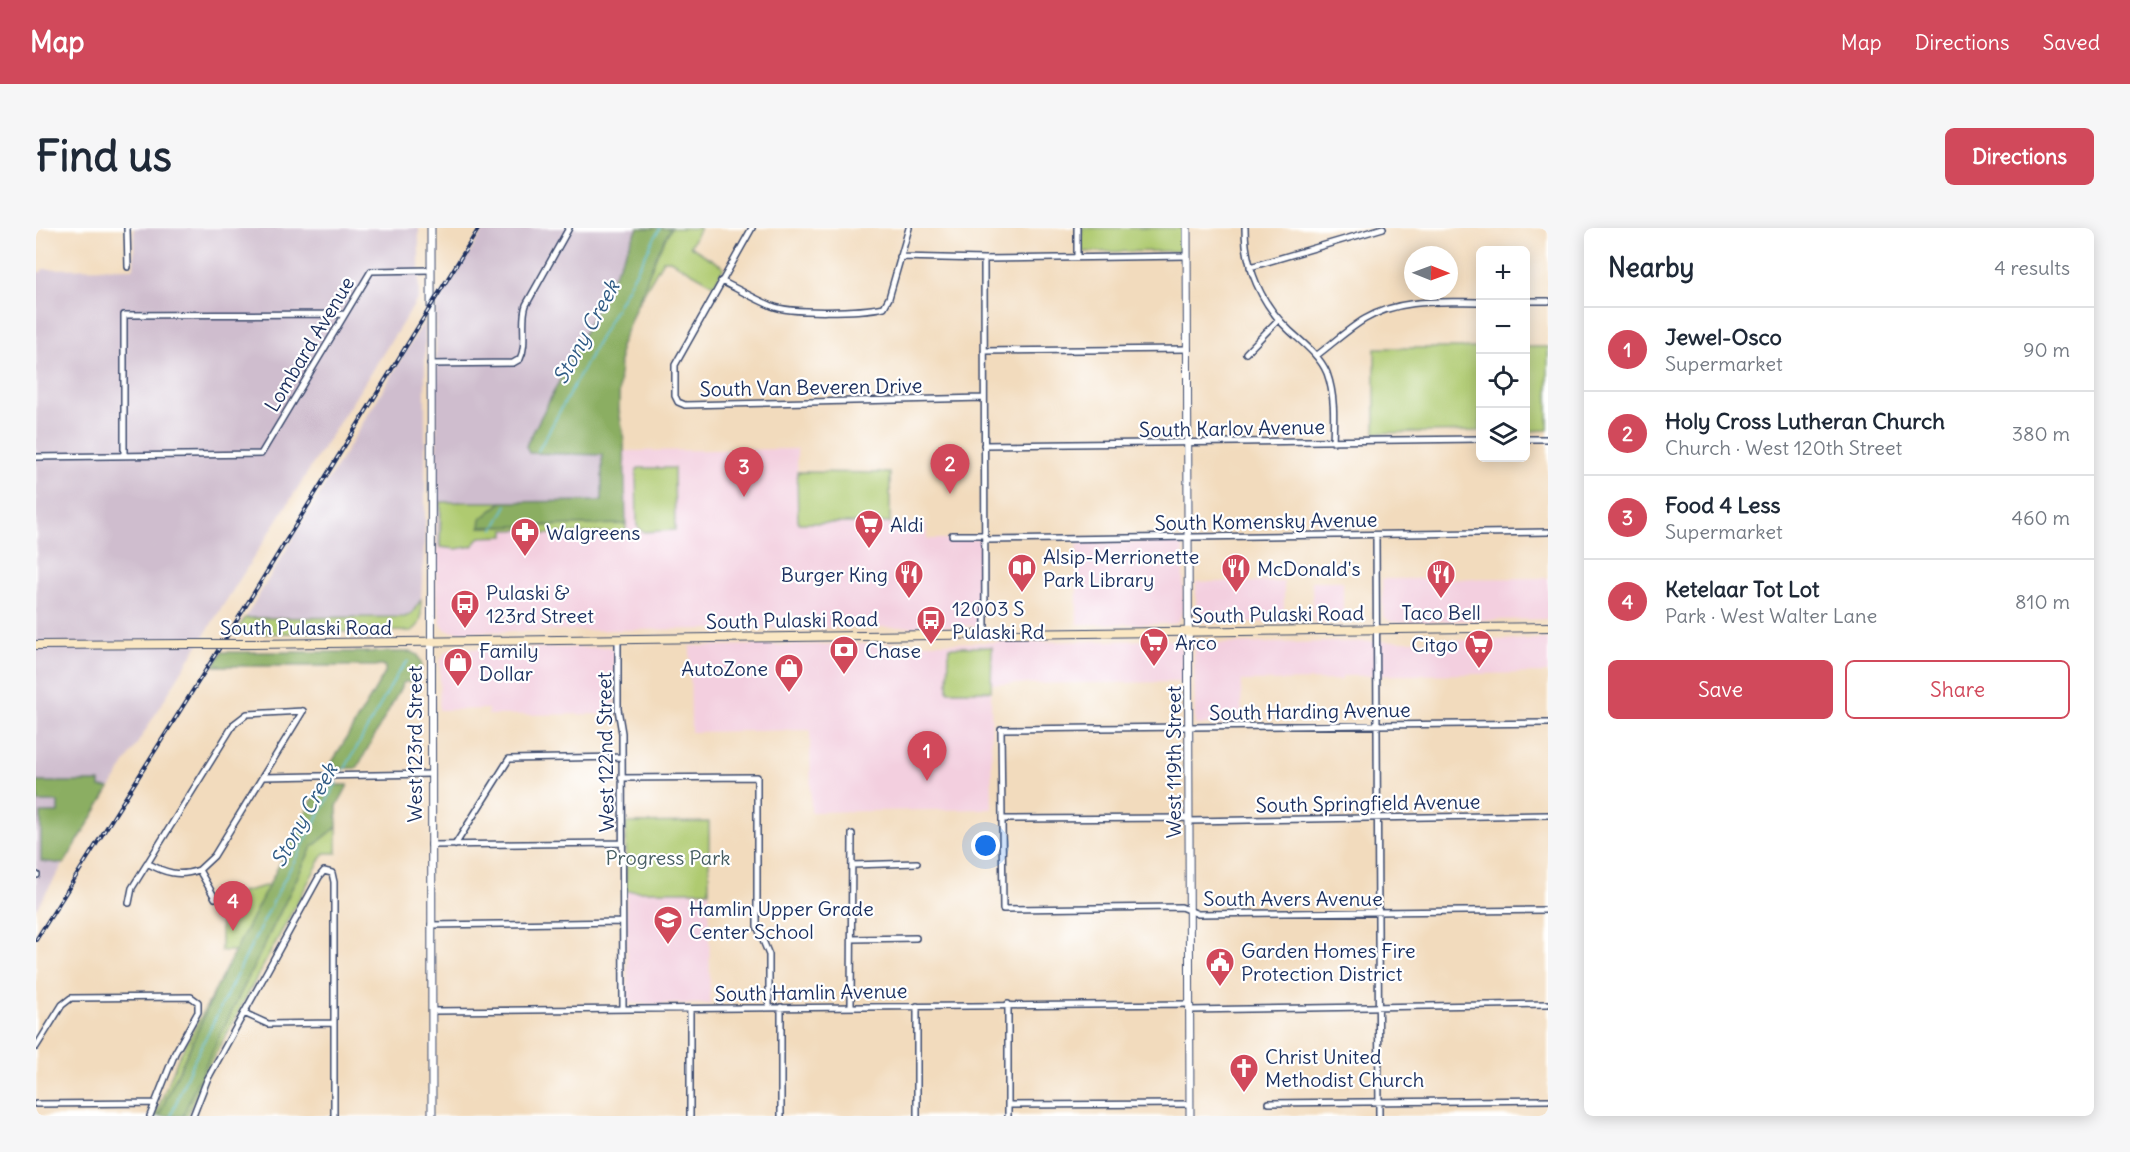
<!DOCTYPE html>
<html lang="en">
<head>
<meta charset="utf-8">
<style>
  :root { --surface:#fff; --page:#f6f6f7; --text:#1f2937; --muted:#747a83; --line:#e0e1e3; --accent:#d1495b }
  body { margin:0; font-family:Delius,sans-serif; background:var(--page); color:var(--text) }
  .controls { position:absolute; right:18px; top:18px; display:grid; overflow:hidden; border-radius:9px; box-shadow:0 3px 15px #0003 }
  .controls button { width:54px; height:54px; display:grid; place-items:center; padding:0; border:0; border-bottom:2px solid var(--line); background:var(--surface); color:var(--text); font:30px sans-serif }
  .compass { position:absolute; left:1368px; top:18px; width:54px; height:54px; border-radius:50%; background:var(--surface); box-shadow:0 3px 15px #0003; rotate:91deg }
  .you { position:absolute; left:950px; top:618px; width:21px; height:21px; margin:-15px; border:4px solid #fff; border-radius:50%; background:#1a73e8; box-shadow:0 0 0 9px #1a73e833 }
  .badge { display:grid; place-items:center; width:39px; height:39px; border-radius:50%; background:var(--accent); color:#fff; font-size:20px; font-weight:700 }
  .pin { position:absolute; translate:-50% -50px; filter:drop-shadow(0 2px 3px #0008) }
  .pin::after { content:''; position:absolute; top:32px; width:21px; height:18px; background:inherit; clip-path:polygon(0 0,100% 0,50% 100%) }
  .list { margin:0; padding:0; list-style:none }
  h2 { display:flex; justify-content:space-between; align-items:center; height:78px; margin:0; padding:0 24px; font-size:26px }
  h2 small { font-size:20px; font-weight:400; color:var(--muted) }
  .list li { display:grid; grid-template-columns:39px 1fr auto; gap:18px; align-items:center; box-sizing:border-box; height:84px; padding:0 24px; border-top:2px solid var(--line) }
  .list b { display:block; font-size:22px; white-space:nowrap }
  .list p { margin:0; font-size:20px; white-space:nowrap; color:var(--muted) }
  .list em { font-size:20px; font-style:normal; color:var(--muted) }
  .actions { display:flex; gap:12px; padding:18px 24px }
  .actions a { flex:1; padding:14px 0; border:2px solid var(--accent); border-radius:9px; text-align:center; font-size:21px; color:var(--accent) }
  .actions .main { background:var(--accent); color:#fff }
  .icon { flex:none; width:33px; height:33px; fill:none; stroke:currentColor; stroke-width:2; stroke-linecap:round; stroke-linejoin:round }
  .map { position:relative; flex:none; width:1512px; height:888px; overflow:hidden; border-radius:9px }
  header { display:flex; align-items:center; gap:36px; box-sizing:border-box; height:84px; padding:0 30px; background:var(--accent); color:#fff }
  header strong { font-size:28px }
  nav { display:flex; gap:33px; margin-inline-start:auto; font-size:21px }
  .intro { display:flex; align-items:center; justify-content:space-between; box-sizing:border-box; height:144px; padding:0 36px }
  h1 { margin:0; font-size:42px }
  .button { padding:15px 27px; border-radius:9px; background:var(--accent); color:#fff; font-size:21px; font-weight:700 }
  main { display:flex; gap:36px; padding:0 36px }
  aside { flex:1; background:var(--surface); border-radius:9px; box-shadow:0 3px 15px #0003 }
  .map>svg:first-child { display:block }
  .built { fill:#f3cfdf }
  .industrial { fill:#cfbdce }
  .green { fill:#afca70; stroke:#657c67; stroke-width:1.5 }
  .forest { fill:#8bae62; stroke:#536e60; stroke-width:1.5 }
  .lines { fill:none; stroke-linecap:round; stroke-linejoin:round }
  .stream { stroke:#65c5e3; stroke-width:1.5 }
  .minor-casing { stroke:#3b496c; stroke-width:8 }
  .tertiary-casing { stroke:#3b496c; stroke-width:9 }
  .secondary-casing { stroke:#3b496c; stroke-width:10 }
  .minor { stroke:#fff; stroke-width:5 }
  .tertiary { stroke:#fff; stroke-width:7 }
  .secondary { stroke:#fae7c3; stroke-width:8 }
  .rail-casing { stroke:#1b2f5e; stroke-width:4 }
  .rail { stroke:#fff; stroke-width:1.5; stroke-dasharray:4.5; stroke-linecap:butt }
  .secondary-bridge-casing { stroke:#3b496c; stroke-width:10; stroke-linecap:butt }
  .secondary-bridge { stroke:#fae7c3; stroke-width:8 }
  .labels { text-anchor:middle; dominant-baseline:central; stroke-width:4.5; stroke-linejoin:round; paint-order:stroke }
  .street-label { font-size:20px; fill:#1b2f5e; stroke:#fff }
  .poi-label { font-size:20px; fill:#1b2f5e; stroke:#fff; text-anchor:start }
  .park-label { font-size:20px; fill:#475e63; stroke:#fff }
  .water-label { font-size:21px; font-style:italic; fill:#315c86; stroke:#fff }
</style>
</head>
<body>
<header>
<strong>Map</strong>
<nav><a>Map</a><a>Directions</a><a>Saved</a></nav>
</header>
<div class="intro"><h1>Find us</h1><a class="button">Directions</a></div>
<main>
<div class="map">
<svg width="1512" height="888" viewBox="0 0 1512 888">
  <rect width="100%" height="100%" fill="#fff"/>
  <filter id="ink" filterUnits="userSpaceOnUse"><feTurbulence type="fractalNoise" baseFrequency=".0167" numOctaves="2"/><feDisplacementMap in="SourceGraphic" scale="12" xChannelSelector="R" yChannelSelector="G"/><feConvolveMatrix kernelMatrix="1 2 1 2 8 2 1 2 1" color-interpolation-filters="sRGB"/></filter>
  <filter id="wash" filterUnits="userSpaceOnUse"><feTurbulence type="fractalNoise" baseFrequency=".008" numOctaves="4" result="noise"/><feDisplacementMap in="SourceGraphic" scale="24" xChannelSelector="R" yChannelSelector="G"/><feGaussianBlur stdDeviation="1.35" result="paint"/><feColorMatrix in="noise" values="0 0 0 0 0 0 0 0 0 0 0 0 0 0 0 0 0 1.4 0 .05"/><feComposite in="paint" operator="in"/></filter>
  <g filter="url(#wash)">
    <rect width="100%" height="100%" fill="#f2dbbd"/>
    <path class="built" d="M761,221L762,295H890L891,311H946L945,390L943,395L940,398L419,404L410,402L405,396L400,363L401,318L441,314L444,309L469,308V302L495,301V305L590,304L589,223Z
      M1141,314L1147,320V384L1142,393L1136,396H1041V315Z
      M1512,350V391L1362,394H1355L1347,388L1346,351Z
      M1276,353H1307V395L1277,394Z
      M1160,354H1248V394L1171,395L1165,393L1160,383Z
      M1512,411V445L1306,448V452L1205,453L1206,496L1159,497L1158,422L1163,416Z
      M1134,412L1145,419L1147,424V454L955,456L956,581L775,584L774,502L655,504L654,418Z
      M574,419L578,423L579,486L452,487V481L403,482L404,433L409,424L416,421Z
      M590,663H673L674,776H604L592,775Z"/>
    <path class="industrial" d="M98,0H383V69L155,428L0,681V44H6V41L98,40Z
      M449,0H602L490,218L566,227V273L405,275L404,319L401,318L400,79Z
      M389,92V297L385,372L376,385L369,389L209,390Z"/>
    <path class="green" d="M635,0H664L654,18L688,39L678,57L634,32H627L599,80L621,26Z
      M1046,0H1146L1147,23L1046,24Z
      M1490,119H1512V202L1490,203Z
      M1339,120H1444V203L1339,205Z
      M603,240H638L639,302L607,304L601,298L600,243Z
      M761,244L854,245V295H762Z
      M405,274H466L445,291V299L590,296V304L587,305L495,306V301L469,302V308L444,309L437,318L420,321L404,319Z
      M385,372C385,385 388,397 375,403L199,406L209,390L369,389L376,385Z
      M913,419H956L955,463H912Z
      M673,594V663H590V595Z
      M301,599V625H288L166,851L151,888H147L159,859L276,619Z
      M233,657L200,723H185V683L193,675L194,667Z
      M177,766C161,808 139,847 123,888H119L142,831Z"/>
    <path class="forest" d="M602,0H635L621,26L584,119L583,182L588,212L590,296L444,299L445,291L466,274L566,273V227L493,225L490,218Z
      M186,424H376L382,427L386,438L378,454H368L321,540L292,541L349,445V438H178Z
      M0,554H64V559L74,560L28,636L5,633V585H22V574H2Z
      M284,557H312L301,578V599L276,619L159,859L147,888H123C139,847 162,808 177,766Z"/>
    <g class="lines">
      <path class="stream" d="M502,223L624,0
        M458,301L471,277
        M306,546L362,445L372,433
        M135,888L152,845L247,654L303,550"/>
    </g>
  </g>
  <g filter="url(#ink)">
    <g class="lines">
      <g class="minor-casing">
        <path id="minor" d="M91,0L92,39
          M716,0L639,137V168L642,174L649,177L948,170
          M1041,0V29
          M1209,0C1209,39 1225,76 1254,103C1267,115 1284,128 1291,145C1299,167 1298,190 1297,214
          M864,29L948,31L1151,28
          M948,31L949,406
          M1214,39L1347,0
          M685,53C702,61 719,71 736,78C755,86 826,84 848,79L853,70L873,0
          M1490,73H1512
          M948,123L1152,121
          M1210,125L1242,92
          M1280,128C1296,116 1312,101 1329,91C1364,70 1406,74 1444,74
          M394,136L477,135L484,131C492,115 484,94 490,77L533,0
          M1490,211H1512
          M948,217L1444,211
          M88,228V87L309,86
          M0,229L225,226L335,43L395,42
          M916,307H949
          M1340,307L1343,888
          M949,312L1512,304
          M582,411V481L586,505L587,781
          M1512,495L965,501L967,681L1145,679L1162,686L1512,682
          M227,549L395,546
          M585,550L721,549V698L733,727V779
          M966,591L1153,590
          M1153,593L1512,587
          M395,617L586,615
          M419,617L473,531L585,529
          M111,635C129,645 143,649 163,642L179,670
          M816,637L881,635
          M163,642L178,628L267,483
          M0,647H1
          M93,675L96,660L198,496L211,486L267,483
          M395,697L586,694
          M816,711L880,710
          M881,778V888
          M745,779V888
          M815,779L816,606
          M654,781V888
          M1154,782L1512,776
          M396,783L1154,776
          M208,785L232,796L298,795
          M0,819L26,777L35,770L155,769L162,774V784L139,825L114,888
          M1233,875L1512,872
          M0,876L119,875
          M972,877L1154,876
          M157,888L171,852L283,649L288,643L296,645L298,654V888
          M972,888V776"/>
      </g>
      <g class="tertiary-casing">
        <path id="tertiary" d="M395,0L396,888
          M1151,0L1154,888"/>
      </g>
      <g class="secondary-casing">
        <path id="secondary" d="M216,416L1512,399
          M0,417L150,416"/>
      </g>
      <use href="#minor" class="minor"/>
      <use href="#tertiary" class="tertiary"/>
      <use href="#secondary" class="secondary"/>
      <g class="rail-casing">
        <path id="rail" d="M0,712L203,389L443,0"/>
      </g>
      <use href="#rail" class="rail"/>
      <g class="secondary-bridge-casing">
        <path id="secondary-bridge" d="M150,416H216"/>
      </g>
      <use href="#secondary-bridge" class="secondary-bridge"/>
    </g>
  </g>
  <defs>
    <g id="supermarket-pin" transform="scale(1.5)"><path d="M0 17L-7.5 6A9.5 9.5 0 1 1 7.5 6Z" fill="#d1495b" stroke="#fff"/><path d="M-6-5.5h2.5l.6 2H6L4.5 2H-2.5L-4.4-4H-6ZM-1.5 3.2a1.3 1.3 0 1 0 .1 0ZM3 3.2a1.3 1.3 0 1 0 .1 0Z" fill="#fff"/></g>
    <g id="pharmacy-pin" transform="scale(1.5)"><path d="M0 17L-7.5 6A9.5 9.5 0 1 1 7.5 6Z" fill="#d1495b" stroke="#fff"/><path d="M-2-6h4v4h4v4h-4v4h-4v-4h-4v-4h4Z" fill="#fff"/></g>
    <g id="library-pin" transform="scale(1.5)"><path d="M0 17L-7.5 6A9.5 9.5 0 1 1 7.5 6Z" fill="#d1495b" stroke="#fff"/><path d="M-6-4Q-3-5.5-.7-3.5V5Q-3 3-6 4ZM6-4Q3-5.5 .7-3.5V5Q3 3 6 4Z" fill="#fff"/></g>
    <g id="restaurant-pin" transform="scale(1.5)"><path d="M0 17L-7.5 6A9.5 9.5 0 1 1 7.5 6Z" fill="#d1495b" stroke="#fff"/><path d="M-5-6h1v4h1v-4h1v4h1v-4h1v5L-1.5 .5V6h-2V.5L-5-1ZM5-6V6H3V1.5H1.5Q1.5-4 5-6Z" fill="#fff"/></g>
    <g id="bus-pin" transform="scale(1.5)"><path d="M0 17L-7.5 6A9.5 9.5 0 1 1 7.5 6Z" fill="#d1495b" stroke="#fff"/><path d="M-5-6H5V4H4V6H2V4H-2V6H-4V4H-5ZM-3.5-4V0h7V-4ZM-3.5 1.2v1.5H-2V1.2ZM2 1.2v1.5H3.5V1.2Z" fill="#fff"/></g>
    <g id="bank-pin" transform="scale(1.5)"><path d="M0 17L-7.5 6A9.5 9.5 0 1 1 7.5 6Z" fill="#d1495b" stroke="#fff"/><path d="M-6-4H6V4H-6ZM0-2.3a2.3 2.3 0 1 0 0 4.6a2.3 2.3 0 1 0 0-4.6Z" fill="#fff"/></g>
    <g id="shop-pin" transform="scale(1.5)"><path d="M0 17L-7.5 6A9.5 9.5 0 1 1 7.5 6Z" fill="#d1495b" stroke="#fff"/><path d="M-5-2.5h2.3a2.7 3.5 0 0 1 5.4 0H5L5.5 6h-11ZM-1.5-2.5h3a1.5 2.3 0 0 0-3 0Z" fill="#fff"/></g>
    <g id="school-pin" transform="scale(1.5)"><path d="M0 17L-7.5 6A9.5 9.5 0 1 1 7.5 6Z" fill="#d1495b" stroke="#fff"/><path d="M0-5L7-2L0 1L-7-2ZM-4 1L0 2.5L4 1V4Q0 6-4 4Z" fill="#fff"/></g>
    <g id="civic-pin" transform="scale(1.5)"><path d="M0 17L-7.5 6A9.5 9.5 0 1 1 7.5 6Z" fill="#d1495b" stroke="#fff"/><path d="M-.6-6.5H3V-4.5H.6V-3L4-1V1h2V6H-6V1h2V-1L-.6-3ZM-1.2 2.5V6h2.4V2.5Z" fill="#fff"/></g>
    <g id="church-pin" transform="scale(1.5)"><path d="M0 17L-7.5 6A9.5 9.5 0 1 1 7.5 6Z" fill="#d1495b" stroke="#fff"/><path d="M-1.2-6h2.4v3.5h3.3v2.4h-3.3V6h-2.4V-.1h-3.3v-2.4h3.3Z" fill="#fff"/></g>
  </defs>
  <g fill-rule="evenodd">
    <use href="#supermarket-pin" x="833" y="296"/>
    <use href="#pharmacy-pin" x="489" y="304"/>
    <use href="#library-pin" x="986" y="340"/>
    <use href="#restaurant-pin" x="1200" y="340"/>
    <use href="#restaurant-pin" x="873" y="346"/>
    <use href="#restaurant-pin" x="1405" y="346"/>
    <use href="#bus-pin" x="429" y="376"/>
    <use href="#bus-pin" x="895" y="392"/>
    <use href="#supermarket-pin" x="1118" y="414"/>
    <use href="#supermarket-pin" x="1443" y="416"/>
    <use href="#bank-pin" x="808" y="422"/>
    <use href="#shop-pin" x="422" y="434"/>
    <use href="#shop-pin" x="753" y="440"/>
    <use href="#school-pin" x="632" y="692"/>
    <use href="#civic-pin" x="1184" y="734"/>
    <use href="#church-pin" x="1208" y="840"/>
  </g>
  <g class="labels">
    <g class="street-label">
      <text transform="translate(273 116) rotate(-59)">Lombard Avenue</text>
      <text transform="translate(775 159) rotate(-1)">South Van Beveren Drive</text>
      <text transform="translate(1196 200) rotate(-1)">South Karlov Avenue</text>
      <text transform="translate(1230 293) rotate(-1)">South Komensky Avenue</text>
      <text transform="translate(1242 386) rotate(-1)">South Pulaski Road</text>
      <text transform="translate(756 392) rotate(-1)">South Pulaski Road</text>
      <text x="270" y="399">South Pulaski Road</text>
      <text transform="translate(1274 483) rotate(-1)">South Harding Avenue</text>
      <text transform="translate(378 516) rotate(-90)">West 123rd Street</text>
      <text transform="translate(569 524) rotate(-91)">West 122nd Street</text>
      <text transform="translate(1137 534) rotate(-90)">West 119th Street</text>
      <text transform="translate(1332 575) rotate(-1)">South Springfield Avenue</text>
      <text x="1257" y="670">South Avers Avenue</text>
      <text transform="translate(775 764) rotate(-1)">South Hamlin Avenue</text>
    </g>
    <g class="poi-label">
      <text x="854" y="296">Aldi</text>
      <text x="510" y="304">Walgreens</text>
      <text x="1007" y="328">Alsip-Merrionette<tspan x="1007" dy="23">Park Library</tspan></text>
      <text x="1221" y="340">McDonald's</text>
      <text x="852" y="346" text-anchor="end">Burger King</text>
      <text x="450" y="364">Pulaski &amp;<tspan x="450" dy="23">123rd Street</tspan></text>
      <text x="916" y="380">12003 S<tspan x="916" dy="23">Pulaski Rd</tspan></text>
      <text x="1405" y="384" text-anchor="middle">Taco Bell</text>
      <text x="1139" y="414">Arco</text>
      <text x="1422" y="416" text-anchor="end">Citgo</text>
      <text x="443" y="422">Family<tspan x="443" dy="23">Dollar</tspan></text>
      <text x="829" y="422">Chase</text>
      <text x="732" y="440" text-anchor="end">AutoZone</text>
      <text x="653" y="680">Hamlin Upper Grade<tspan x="653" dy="23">Center School</tspan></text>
      <text x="1205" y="722">Garden Homes Fire<tspan x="1205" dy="23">Protection District</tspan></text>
      <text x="1229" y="828">Christ United<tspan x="1229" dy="23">Methodist Church</tspan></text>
    </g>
    <g class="park-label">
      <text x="632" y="629">Progress Park</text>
    </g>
    <g class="water-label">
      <text transform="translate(550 104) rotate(-61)">Stony Creek</text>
      <text transform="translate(268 587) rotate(-61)">Stony Creek</text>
    </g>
  </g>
</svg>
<div class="controls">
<button>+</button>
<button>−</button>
<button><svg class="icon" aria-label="locate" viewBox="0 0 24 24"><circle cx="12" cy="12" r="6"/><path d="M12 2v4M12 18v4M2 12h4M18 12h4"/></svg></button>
<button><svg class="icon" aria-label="layers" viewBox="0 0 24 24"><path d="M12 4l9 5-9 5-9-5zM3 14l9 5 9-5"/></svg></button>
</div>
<svg class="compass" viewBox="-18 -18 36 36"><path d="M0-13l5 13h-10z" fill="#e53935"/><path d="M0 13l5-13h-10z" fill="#747a83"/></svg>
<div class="you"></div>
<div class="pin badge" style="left:891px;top:553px">1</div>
<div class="pin badge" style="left:914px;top:266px">2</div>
<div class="pin badge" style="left:708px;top:269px">3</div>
<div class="pin badge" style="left:197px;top:703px">4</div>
</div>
<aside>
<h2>Nearby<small>4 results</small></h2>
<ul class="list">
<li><span class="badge">1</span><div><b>Jewel-Osco</b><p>Supermarket</p></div><em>90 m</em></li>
<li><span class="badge">2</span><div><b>Holy Cross Lutheran Church</b><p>Church · West 120th Street</p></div><em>380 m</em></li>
<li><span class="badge">3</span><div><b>Food 4 Less</b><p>Supermarket</p></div><em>460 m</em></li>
<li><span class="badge">4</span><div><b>Ketelaar Tot Lot</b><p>Park · West Walter Lane</p></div><em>810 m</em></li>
</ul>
<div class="actions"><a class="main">Save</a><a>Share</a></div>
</aside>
</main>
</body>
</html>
